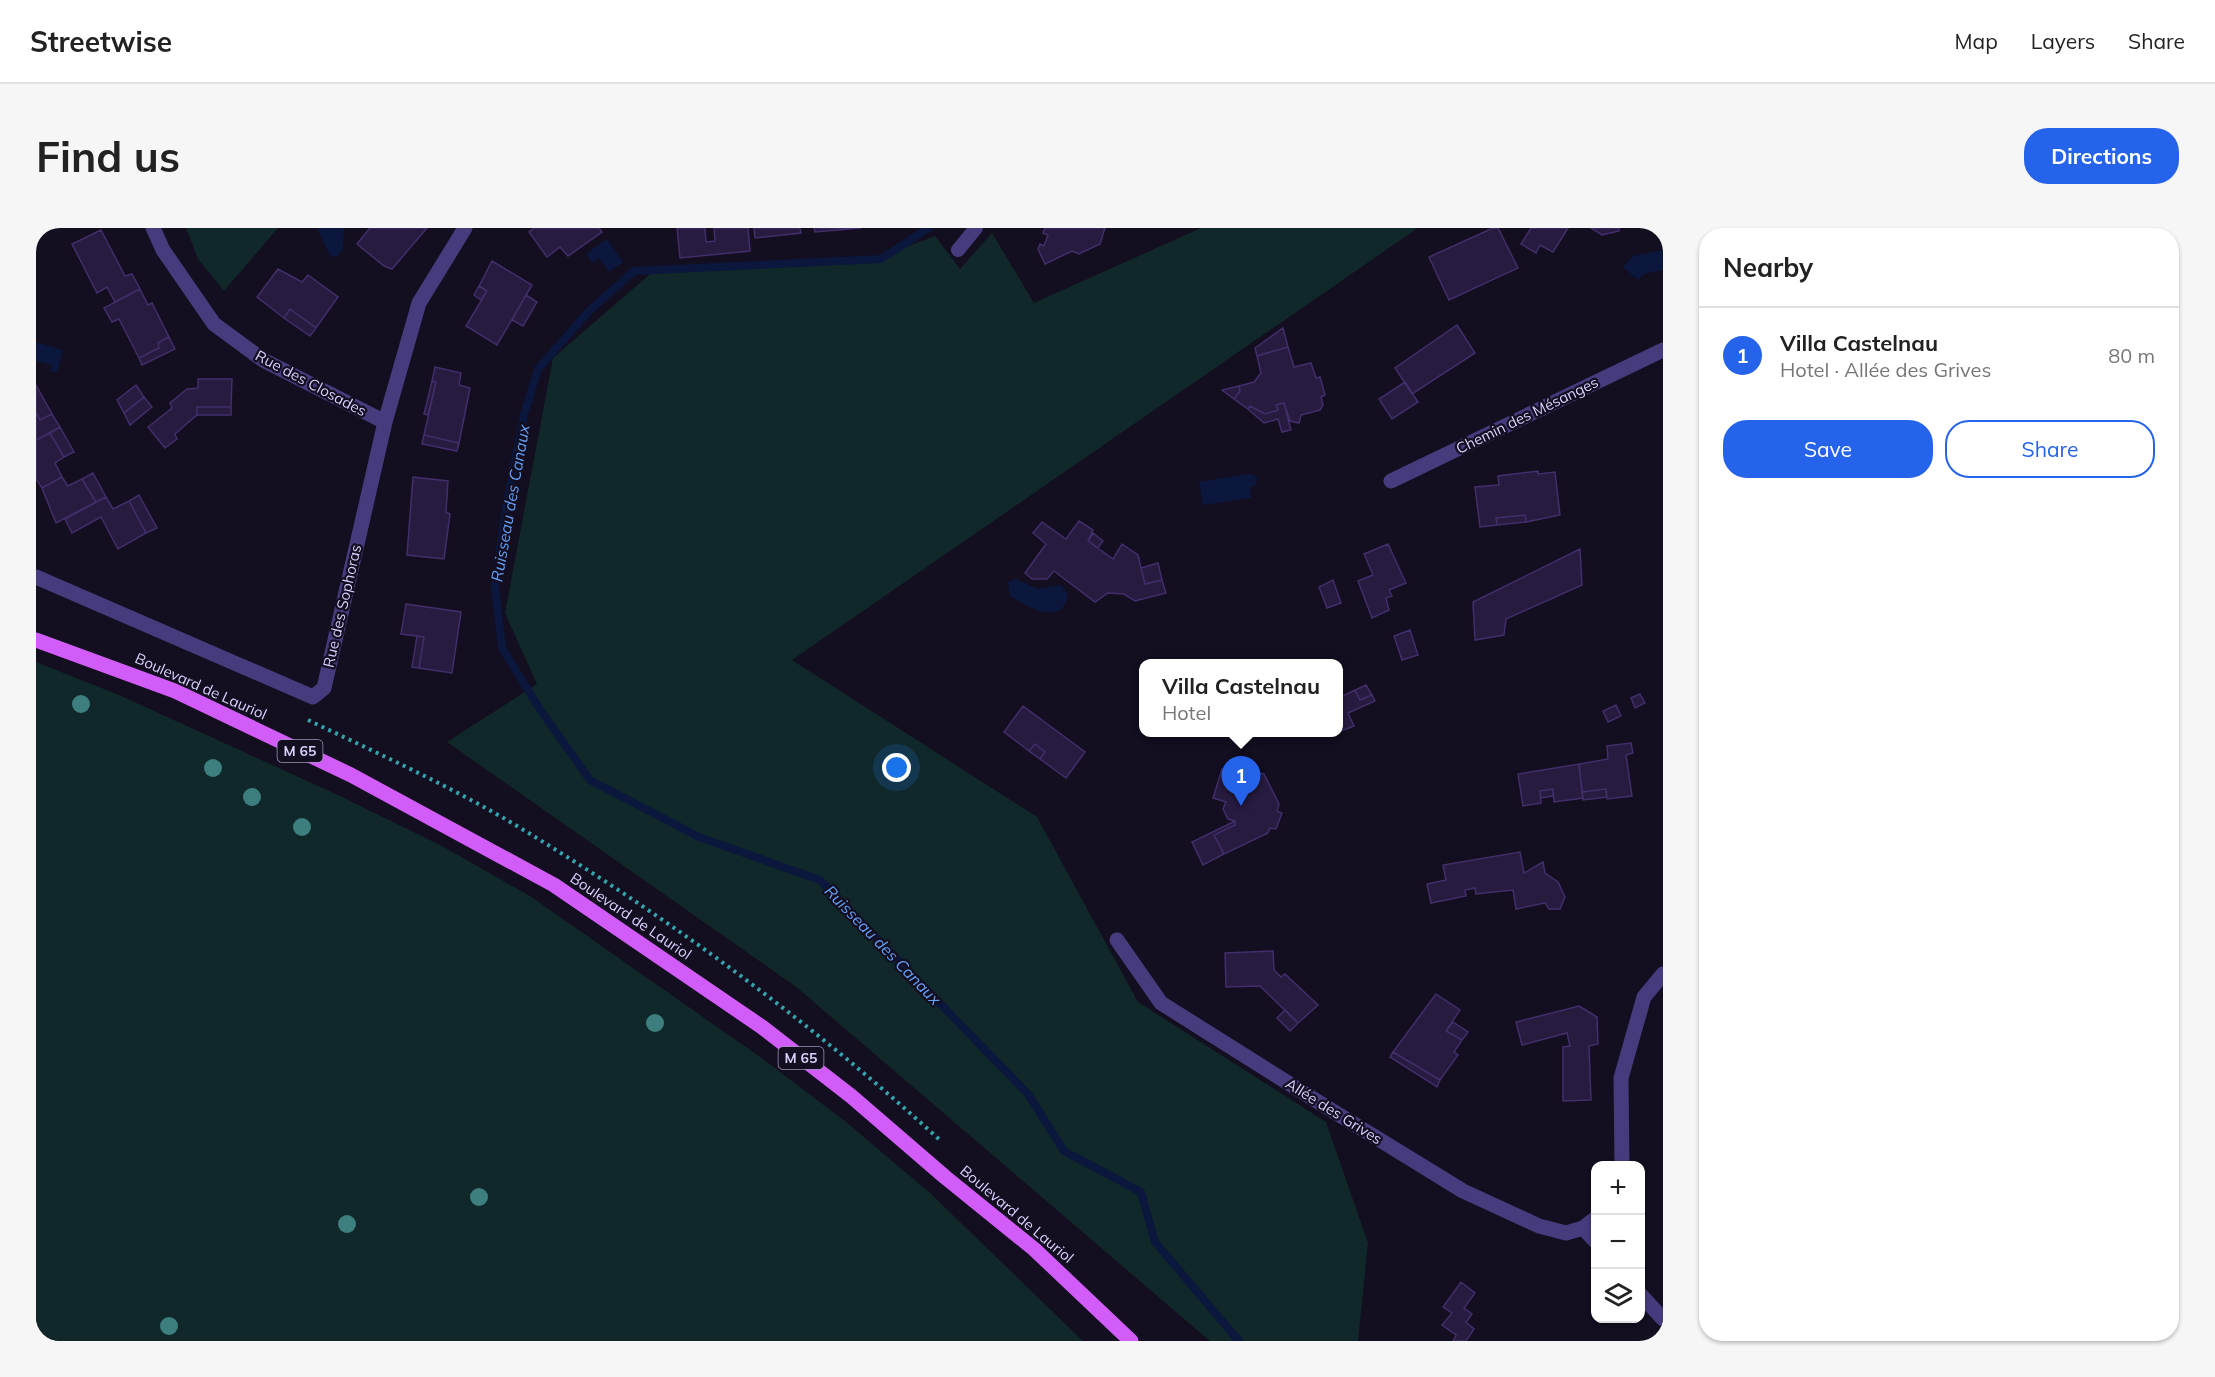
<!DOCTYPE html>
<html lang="en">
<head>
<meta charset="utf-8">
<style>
  :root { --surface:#fff; --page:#f6f6f6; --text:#222; --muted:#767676; --line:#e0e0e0; --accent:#2563eb }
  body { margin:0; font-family:Mulish,sans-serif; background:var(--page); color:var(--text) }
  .controls { position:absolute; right:18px; bottom:18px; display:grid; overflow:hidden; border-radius:12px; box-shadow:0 2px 4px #0004 }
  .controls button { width:54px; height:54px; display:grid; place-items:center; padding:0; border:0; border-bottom:2px solid var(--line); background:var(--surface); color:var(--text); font:30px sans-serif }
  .you { position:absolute; left:861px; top:540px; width:21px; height:21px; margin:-15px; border:4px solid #fff; border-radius:50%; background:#1a73e8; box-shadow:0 0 0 9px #1a73e833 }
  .badge { display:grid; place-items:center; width:39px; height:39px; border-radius:50%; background:var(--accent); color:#fff; font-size:20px; font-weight:700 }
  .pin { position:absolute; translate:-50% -50px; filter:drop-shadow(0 2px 3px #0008) }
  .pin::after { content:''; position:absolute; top:32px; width:21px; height:18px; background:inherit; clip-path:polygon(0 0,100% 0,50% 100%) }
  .popup { position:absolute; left:1103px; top:431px; width:204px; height:78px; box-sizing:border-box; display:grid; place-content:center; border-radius:12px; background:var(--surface); filter:drop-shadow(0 2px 4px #0005); font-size:20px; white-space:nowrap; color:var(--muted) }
  .popup b { font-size:22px; color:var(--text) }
  .popup::after { content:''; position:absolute; left:50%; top:100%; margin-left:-12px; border:12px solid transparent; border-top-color:var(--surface) }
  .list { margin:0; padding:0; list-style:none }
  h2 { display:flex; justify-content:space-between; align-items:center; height:78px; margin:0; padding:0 24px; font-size:26px }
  h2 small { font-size:20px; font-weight:400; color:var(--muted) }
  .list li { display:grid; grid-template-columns:39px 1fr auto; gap:18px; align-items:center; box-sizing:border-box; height:96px; padding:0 24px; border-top:2px solid var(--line) }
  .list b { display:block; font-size:22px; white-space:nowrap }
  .list p { margin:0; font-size:20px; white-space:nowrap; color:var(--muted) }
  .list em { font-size:20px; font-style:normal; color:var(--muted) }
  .actions { display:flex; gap:12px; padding:18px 24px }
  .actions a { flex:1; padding:14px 0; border:2px solid var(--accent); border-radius:24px; text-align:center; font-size:21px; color:var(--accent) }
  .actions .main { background:var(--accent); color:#fff }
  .icon { flex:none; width:33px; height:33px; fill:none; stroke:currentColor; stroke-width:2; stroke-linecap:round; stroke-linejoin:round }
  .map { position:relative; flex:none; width:1627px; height:1113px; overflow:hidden; border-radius:24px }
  header { display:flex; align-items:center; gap:36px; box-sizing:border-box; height:84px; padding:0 30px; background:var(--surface); border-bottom:2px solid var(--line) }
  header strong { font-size:28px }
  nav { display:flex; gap:33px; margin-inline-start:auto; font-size:21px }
  .intro { display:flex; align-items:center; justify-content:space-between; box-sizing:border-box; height:144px; padding:0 36px }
  h1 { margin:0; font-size:42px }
  .button { padding:15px 27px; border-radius:24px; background:var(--accent); color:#fff; font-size:21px; font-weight:700 }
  main { display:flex; gap:36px; padding:0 36px }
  aside { flex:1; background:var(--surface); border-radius:24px; box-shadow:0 2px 4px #0004 }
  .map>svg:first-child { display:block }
  .green { fill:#11282a }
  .water { fill:#0b173c }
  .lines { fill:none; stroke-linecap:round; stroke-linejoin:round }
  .stream { stroke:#0b173c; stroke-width:8 }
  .building { fill:#271b40; stroke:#422e6b; stroke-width:1.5 }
  .path { stroke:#34a5ad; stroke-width:4; stroke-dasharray:3 4.5; stroke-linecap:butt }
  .service { stroke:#463b7d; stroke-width:14 }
  .minor { stroke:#463b7d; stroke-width:15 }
  .primary { stroke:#d15cf7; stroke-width:15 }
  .tree { fill:#3d7e7e }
  .labels { text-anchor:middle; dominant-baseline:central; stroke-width:4.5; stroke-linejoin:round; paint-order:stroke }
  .shield { fill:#130e20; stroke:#9e95bb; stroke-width:1.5 }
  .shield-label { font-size:14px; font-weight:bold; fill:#dacffd }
  .street-label { font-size:15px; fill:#dacffd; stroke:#130e20 }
  .water-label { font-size:16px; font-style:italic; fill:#63a0f8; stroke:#130e20 }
</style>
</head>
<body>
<header>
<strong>Streetwise</strong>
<nav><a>Map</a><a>Layers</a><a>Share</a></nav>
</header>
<div class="intro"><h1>Find us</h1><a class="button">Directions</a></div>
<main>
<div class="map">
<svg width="1627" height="1113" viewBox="0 0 1627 1113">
  <rect width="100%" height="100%" fill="#130e20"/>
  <path class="green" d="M150,0H242L188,63L162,31Z
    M1165,0H1382L756,432L1001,589L1102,774L1290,894L1332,1015L1322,1113H1174L759,758L411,514L501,456L469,385L517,130L621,40L847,28L899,8L924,41L956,5L998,75Z
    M0,434L83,467L302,567L406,618L494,668L727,831L810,894L893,964L1047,1113H0Z"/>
  <path class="water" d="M281,0H308L307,22L300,29L294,28Z
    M571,11L587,34L573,44L563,30L556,35L550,26Z
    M1627,22V42L1608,46L1602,52L1587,39L1597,28Z
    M0,114L27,122L21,145L14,143L16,137L0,133Z
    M1212,246L1218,247L1222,251L1220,256L1214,260L1215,270L1167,277L1163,254Z
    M980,351L1001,361L1025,357L1032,366C1027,400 991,379 974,368L972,354Z"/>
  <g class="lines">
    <path class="stream" d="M893,0L845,31L598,43L553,83L502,141L488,187L470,280L459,360L466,420L505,483L554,552L663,609L784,652L992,866L1028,923L1105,964L1119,1014L1203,1113"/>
  </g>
  <path class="building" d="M334,0H391L356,41L348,38L321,16Z
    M498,0H563L566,4L532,28L524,19L511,29L493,4Z
    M641,0H669L670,14L679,13L678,0H712L714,23L644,30Z
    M718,0H764L765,5L719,10Z
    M778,0H825L779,4Z
    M1009,0H1069L1064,16L1043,26L1036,23L1009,36L1002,21L1004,16L1008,18L1012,7L1007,5Z
    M1457,0H1462L1482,40L1413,72L1393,29Z
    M1495,0H1532L1517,24L1504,17L1500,25L1485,16Z
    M1555,0H1583V3L1566,7Z
    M65,2L89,48L96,46L104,61L79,74L71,59L61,65L36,16Z
    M456,33L496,57L461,117L430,98L451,63L443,58Z
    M242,41L266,54L272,47L302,69L280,100L254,81L248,90L221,69Z
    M443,58L451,63L445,72L438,67Z
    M104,61L112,77L116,75L133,109L122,115L123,120L103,130L83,91L76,94L68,80Z
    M490,67L501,74L487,98L476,92Z
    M254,81L280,100L274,108L248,90Z
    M1421,97L1439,125L1376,166L1359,140Z
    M1247,100L1252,119L1221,128L1219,120Z
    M133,109L139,121L106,137L103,130L123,120L122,115Z
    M1252,119L1258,139L1275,135L1280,150L1284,149L1289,167L1285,169L1287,177L1284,182L1265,187L1263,195L1254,193L1248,175L1240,177L1242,182L1229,186L1214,178L1212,181L1198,171L1204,163L1203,158L1218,154L1225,145L1221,128Z
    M399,139L425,145L423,157L434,160L423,215L388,207L400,154L396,153Z
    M162,151H196L195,179H161V187L139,206L141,211L129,220L112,199L136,180L134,175L151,161L162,160Z
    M396,153L400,154L392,187L388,186Z
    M1369,154L1382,174L1356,191L1343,171Z
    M0,157L16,186L4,192L0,184Z
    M100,157L108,169L88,185L81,172Z
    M1203,158L1204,163L1198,171L1186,162Z
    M108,169L116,179L94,197L88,185Z
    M1248,175L1255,202L1246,204L1242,191L1228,195L1212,181L1214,178L1229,186L1242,182L1240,177Z
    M161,179H195V187H161Z
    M0,184L4,192L16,186L24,199L0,212Z
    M24,199L38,224L28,229L14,205Z
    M14,205L28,229L19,235L26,249L6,260L0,251V212Z
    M388,207L423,215L421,223L386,216Z
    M1502,243V246L1519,244L1524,287L1490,294L1489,287L1460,290L1461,297L1444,299L1439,259L1463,257L1462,248Z
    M57,245L70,269L60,274L46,251Z
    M26,249L32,258L46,251L60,274L20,295L6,260Z
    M377,249L412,253L410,284L414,286L408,331L371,327Z
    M103,267L121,300L110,305L93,273Z
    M70,269L77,281L93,273L110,305L82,321L65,289L36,305L29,291Z
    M1489,287L1490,294L1461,297L1460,290Z
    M1043,293L1057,302L1052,313L1077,331L1086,316L1102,327L1109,356L1126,352L1130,365L1099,373L1088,366L1072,365L1059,374L1018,343L1011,351H996L989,345L1010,316L997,305L1006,294L1030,311Z
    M1057,305L1067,313L1062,320L1052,313Z
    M1352,316L1370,355L1353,362L1356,368L1350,370L1353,382L1336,390L1322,353L1337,347L1328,326Z
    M1544,321L1546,357L1470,391L1468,407L1439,412L1437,374Z
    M1122,335L1126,352L1109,356L1105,340Z
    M1297,352L1305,375L1291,380L1283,359Z
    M370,376L425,384L416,445L383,440L388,409L365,406Z
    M1374,402L1382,427L1366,432L1358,408Z
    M381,408L388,409L383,440L376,439Z
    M1330,457L1336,467L1324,472L1319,462Z
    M1319,462L1324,472L1336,467L1339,473L1312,485L1318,498L1302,504V470Z
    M1604,466L1609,475L1599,480L1595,470Z
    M1580,477L1585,488L1572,494L1567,483Z
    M987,478L1049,524L1030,550L1004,531L1009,524L999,516L993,523L968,504Z
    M1595,515L1597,525L1590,527L1596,568L1571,571L1570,561L1546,564L1543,536L1572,531L1571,518Z
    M999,516L1009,524L1004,531L993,523Z
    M1208,536L1222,540L1221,545L1228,546L1243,576L1241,583L1246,585L1240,601L1234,600L1232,605L1188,626L1178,607L1199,597V593L1192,591L1187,581L1190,574L1177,570L1186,541L1205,546Z
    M1543,536L1547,570L1518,574L1517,561L1504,563L1505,575L1487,578L1482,546Z
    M1517,561V568L1505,570L1504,563Z
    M1570,561L1571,569L1547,572L1546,564Z
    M1199,593V597L1178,607L1188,626L1167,637L1156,614Z
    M1484,624L1488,645L1507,634L1509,645L1522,654L1529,669L1524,681H1513L1509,675L1480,681L1477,662L1440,666L1439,660L1429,662L1430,668L1395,675L1391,656L1410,652L1407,637Z
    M1237,723L1238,742L1245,749L1249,746L1282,777L1262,795L1224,758L1190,759L1189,725Z
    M1400,766L1424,782L1410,803L1426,812L1418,824L1422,827L1404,852L1357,824Z
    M1543,778L1561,789L1562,816L1553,818L1555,872L1527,873V819L1534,818L1531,805L1486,817L1480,794Z
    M1249,782L1262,795L1254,803L1241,790Z
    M1417,794L1432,804L1426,812L1410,803Z
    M1357,824L1404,852L1401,859L1354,829Z
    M1425,1054L1439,1065L1428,1080L1436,1086L1430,1094L1438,1101L1430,1113H1417L1420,1107L1406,1097L1416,1085L1407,1079Z"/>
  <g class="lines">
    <path class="path" d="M272,492C339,524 407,555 471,592C625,684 773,792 905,913"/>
    <path class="service" d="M922,22L940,0"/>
    <path class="minor" d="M117,0L127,22L178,96L227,132L349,194
      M1355,253L1627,122
      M0,349L277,469L288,460L349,194L383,75L429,0
      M1081,712L1125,775L1292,880L1427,963L1503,998L1530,1005L1547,1000
      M1586,938L1585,850L1608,769L1627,746
      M1560,990L1547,1000L1560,1014
      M1604,1066L1627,1091"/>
    <path class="primary" d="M0,412L139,463L315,547L518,657L726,799L815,868L909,949L998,1021L1095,1113"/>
  </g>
  <g class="tree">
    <circle cx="45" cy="476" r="9"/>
    <circle cx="177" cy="540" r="9"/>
    <circle cx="216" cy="569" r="9"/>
    <circle cx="266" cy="599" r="9"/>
    <circle cx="619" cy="795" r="9"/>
    <circle cx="443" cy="969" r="9"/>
    <circle cx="311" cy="996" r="9"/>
    <circle cx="133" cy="1098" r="9"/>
  </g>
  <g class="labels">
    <g class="shield">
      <rect x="241.5" y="512" width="45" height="22" rx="4.5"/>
      <rect x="742.5" y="819" width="45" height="22" rx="4.5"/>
    </g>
    <g class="shield-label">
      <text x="264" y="523">M 65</text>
      <text x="765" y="830">M 65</text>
    </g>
    <g class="street-label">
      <text transform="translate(275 155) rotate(28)">Rue des Closades</text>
      <text transform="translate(1491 187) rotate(-26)">Chemin des Mésanges</text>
      <text transform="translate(306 378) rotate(-77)">Rue des Sophoras</text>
      <text transform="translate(165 458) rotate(24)">Boulevard de Lauriol</text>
      <text transform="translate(595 688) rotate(34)">Boulevard de Lauriol</text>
      <text transform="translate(1298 883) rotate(32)">Allée des Grives</text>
      <text transform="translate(981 986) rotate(40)">Boulevard de Lauriol</text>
    </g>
    <g class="water-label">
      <text transform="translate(474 275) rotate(-80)">Ruisseau des Canaux</text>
      <text transform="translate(847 717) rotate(46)">Ruisseau des Canaux</text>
    </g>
  </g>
</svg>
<div class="controls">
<button>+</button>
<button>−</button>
<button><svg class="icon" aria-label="layers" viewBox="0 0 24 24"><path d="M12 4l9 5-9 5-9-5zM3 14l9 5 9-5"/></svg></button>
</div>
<div class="you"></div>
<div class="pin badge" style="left:1205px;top:578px">1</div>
<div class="popup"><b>Villa Castelnau</b>Hotel</div>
</div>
<aside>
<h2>Nearby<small></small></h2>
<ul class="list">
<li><span class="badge">1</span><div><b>Villa Castelnau</b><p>Hotel · Allée des Grives</p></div><em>80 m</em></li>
</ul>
<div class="actions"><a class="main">Save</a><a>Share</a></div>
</aside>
</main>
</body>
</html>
